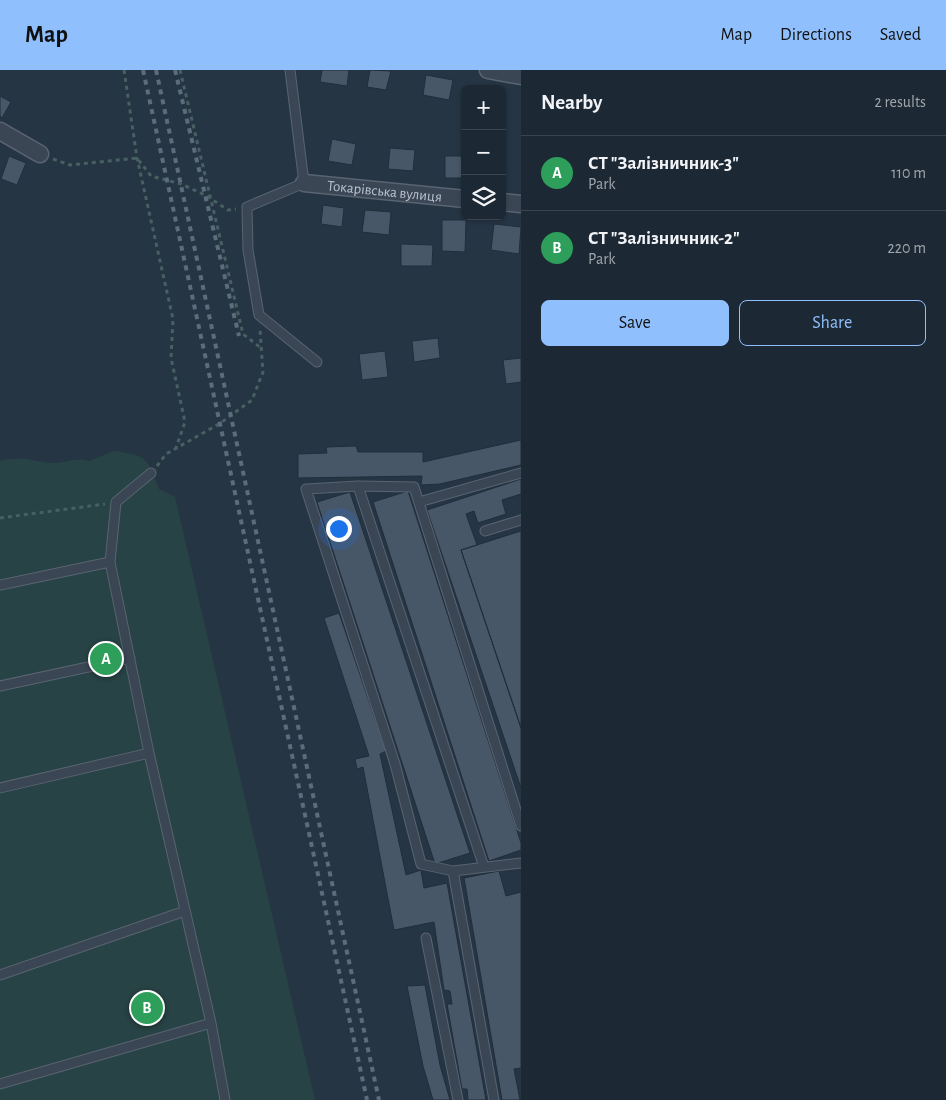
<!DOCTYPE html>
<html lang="en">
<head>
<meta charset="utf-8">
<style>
  :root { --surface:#1c2833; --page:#25303b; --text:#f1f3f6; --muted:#a0a6ac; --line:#3a444e; --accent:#8fbffc }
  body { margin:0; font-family:"Alegreya Sans",sans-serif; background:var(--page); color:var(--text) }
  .controls { position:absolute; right:15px; top:15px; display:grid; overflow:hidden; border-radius:8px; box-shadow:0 1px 4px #0004 }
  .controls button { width:45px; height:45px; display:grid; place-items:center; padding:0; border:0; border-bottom:1px solid var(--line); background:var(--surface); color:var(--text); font:25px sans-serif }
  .you { position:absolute; left:338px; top:458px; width:18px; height:18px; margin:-12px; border:4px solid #fff; border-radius:50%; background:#1a73e8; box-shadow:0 0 0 8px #1a73e833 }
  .badge { display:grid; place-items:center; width:32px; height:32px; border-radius:50%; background:var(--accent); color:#fff; font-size:16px; font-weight:700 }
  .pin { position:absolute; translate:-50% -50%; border:2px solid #fff; box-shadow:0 1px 5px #0006 }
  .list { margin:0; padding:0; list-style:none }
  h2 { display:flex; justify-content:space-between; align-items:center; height:65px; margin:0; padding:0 20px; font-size:21px }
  h2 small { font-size:16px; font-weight:400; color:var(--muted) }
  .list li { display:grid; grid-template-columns:32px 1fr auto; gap:15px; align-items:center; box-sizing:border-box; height:75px; padding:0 20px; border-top:1px solid var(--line) }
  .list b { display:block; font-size:19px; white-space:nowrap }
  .list p { margin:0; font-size:16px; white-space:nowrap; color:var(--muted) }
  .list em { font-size:16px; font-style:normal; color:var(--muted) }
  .actions { display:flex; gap:10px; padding:15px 20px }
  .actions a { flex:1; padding:11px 0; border:1px solid var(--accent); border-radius:8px; text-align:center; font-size:18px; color:var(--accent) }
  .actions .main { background:var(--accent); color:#111 }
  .icon { flex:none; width:28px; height:28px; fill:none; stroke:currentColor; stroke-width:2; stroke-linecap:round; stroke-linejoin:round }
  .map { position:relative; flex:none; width:521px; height:1030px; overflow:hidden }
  header { display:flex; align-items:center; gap:30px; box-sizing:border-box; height:70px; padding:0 25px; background:var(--accent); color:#111 }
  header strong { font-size:24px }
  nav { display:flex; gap:28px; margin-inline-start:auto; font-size:18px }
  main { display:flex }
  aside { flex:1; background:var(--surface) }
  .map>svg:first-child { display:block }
  .green { fill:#284345 }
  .building { fill:#485768; stroke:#212d3b }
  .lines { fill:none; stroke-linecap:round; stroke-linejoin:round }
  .service-casing { stroke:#596471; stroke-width:11 }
  .minor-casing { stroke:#596471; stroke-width:19 }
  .path { stroke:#476061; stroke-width:3; stroke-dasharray:4 4; stroke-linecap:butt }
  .service { stroke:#3b4654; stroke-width:9 }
  .minor { stroke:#3b4654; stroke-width:16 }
  .rail { stroke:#5d6b7b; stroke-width:4; stroke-dasharray:5 5; stroke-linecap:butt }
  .labels { text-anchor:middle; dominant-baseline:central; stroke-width:4.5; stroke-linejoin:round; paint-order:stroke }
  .street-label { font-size:15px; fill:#b8c2cd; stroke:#1f2b39 }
</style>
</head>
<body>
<header>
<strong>Map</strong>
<nav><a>Map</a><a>Directions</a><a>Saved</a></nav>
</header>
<main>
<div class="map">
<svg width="521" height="1030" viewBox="0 0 521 1030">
  <rect width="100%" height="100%" fill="#263544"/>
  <path class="green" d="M114,381C149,387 146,386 159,419L175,427L315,1030H0V391C22,385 29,391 50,393C64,394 75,387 89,391Z"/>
  <path class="building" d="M322,0H349L347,16L320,12Z
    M370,0L391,1L386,20L367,17Z
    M426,5L453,10L449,30L423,25Z
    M0,26L11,32L2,48L0,46Z
    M332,69L356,74L352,95L328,91Z
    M390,78L415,80L413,101L388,99Z
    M9,86L26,93L17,115L1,109Z
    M445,86H465V108H445Z
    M323,135L344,138L342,157L321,154Z
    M365,140L391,142L389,165L362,162Z
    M442,150H466L465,182L442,181Z
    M494,154L521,157L519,184L491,180Z
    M401,174L433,175L432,196H401Z
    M438,268L440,288L414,292L412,271Z
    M385,281L388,307L362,310L359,284Z
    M521,288V312L506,314L503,290Z
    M521,370V395L440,414L421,415L422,406L298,408V384L327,383L326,377L356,376L358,382H423V392Z
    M521,409V424L502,430L506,444L478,453L474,441L466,444L477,475L461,480L521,658V718L427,440Z
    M408,421L521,773V780L489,791L373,432Z
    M350,422L470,783L435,794L317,432Z
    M521,461V658L461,480Z
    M339,543L386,681L380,684L406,805L421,800L424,818L447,813L486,1030H468L467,1019H462L447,934H452L450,921L444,920L434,852L394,860L363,697L357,699L355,689L369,686L324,548Z
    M499,801L506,826L521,822V998L514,999L520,1030H502L464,808Z
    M425,915L440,995L450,1030H433L423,996L407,916Z"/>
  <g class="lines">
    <g class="service-casing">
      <path id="service" d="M290,0L304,113L247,137L248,180L259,245L317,292
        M151,403L116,432L110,492L149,683L211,953L225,1030
        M358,416L484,797
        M419,432L521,403
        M485,461L521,450
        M0,515L110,492
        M0,616L130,588
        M0,718L149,683
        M453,801L421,794L395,694L306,419L358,416L414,417L521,756
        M426,868L458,1030
        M0,905L185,841
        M0,1014L211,953
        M494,1030L453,801L521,793"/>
    </g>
    <g class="minor-casing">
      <g id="minor">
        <path d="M488,0L521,6"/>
        <path d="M0,61L40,84"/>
        <path id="s1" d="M304,113L465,129"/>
        <path d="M502,132L521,134"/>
      </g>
    </g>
    <path class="path" d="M124,0L137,88L173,249L171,288L185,352L176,378
      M180,0L243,264L261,278
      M53,89L70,95L137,88L151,106L181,114L205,125L228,140L236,139
      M157,396L166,384L219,354L252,330L263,302L260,260
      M0,448L105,434"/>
    <use href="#service" class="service"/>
    <use href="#minor" class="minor"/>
    <path class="rail" d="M143,0L367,1030
      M156,0L379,1030
      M175,0L239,266"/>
  </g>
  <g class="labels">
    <g class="street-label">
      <text stroke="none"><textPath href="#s1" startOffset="81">Токарівська вулиця</textPath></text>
    </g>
  </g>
</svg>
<div class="controls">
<button>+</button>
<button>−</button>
<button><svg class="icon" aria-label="layers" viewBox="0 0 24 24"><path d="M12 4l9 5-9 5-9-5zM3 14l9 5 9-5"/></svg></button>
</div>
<div class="you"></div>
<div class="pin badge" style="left:106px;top:589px;background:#2e9e5b">A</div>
<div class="pin badge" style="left:147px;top:938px;background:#2e9e5b">B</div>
</div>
<aside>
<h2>Nearby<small>2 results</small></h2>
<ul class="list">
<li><span class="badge" style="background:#2e9e5b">A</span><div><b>СТ &quot;Залізничник-3&quot;</b><p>Park</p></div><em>110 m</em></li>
<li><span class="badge" style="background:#2e9e5b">B</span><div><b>СТ &quot;Залізничник-2&quot;</b><p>Park</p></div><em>220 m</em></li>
</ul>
<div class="actions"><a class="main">Save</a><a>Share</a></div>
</aside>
</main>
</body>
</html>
